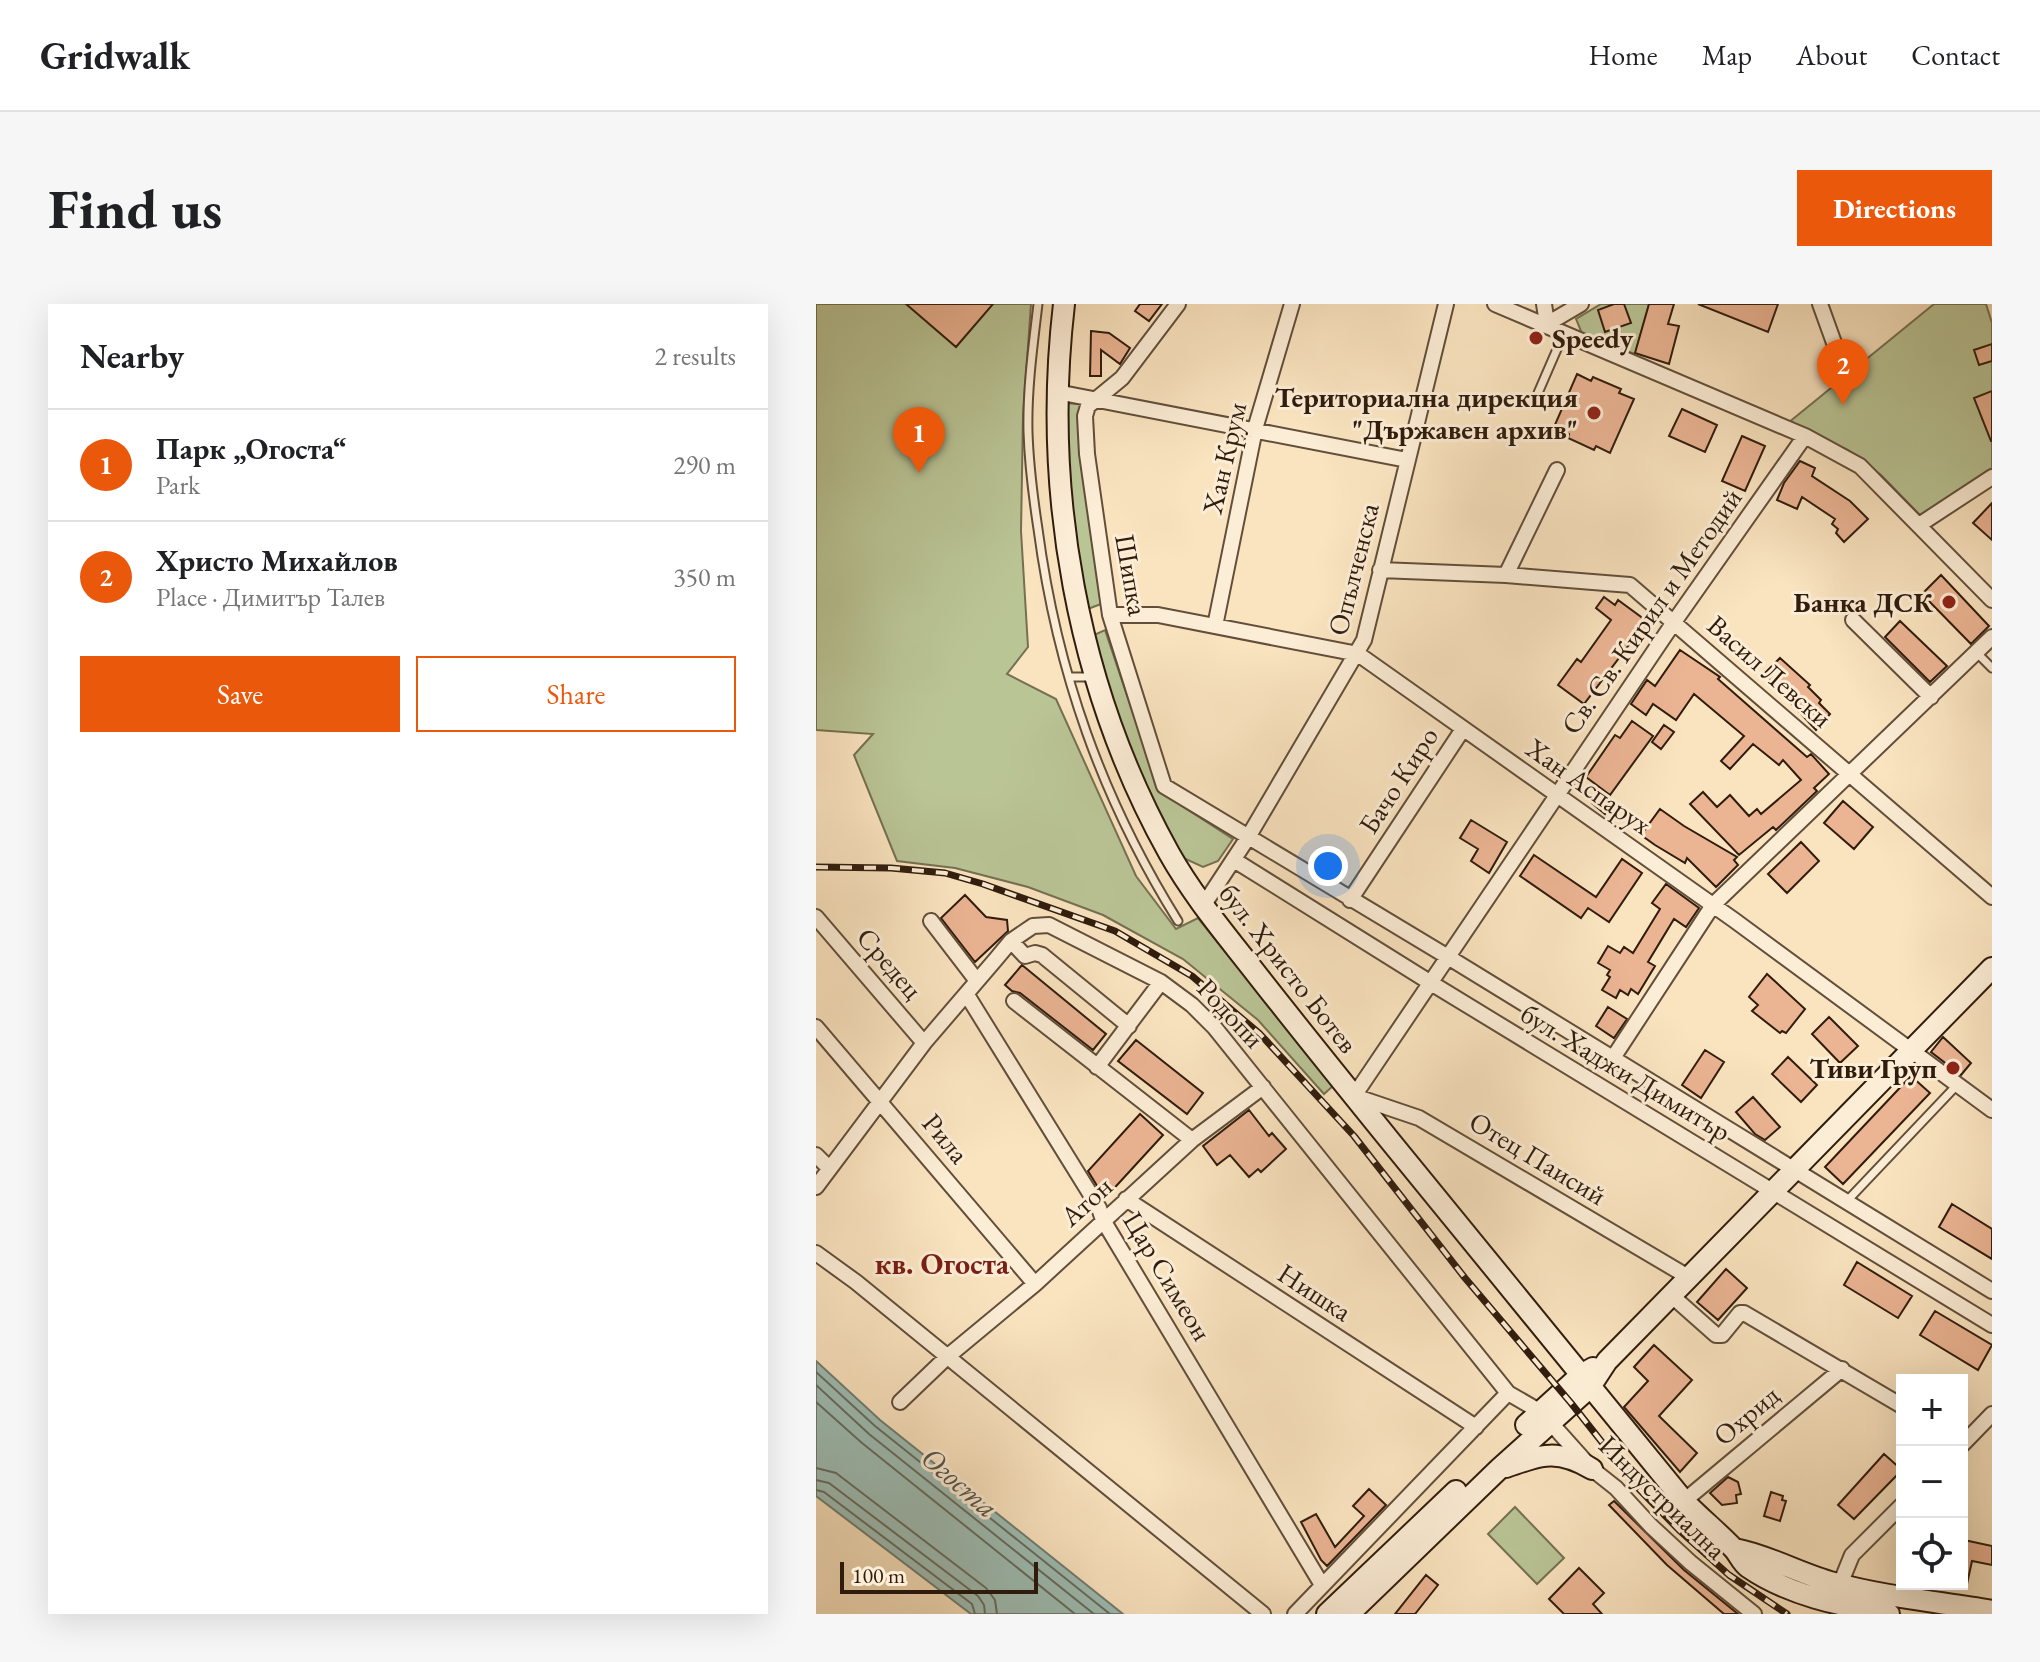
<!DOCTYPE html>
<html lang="en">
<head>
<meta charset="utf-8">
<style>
  :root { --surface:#fff; --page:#f6f6f6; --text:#202124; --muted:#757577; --line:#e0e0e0; --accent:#ea580c }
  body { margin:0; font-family:"EB Garamond",serif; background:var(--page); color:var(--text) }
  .controls { position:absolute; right:24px; bottom:24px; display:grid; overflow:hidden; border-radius:0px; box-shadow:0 8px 32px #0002 }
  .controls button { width:72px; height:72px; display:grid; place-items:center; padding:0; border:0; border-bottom:2px solid var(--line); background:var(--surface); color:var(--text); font:40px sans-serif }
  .scale { position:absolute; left:24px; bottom:20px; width:198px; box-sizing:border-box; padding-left:8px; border:4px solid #301c0d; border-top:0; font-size:22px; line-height:28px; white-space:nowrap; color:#301c0d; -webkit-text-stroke:6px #fcedd6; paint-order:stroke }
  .you { position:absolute; left:512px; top:562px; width:28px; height:28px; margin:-20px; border:6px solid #fff; border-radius:50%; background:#1a73e8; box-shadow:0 0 0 12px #1a73e833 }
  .badge { display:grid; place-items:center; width:52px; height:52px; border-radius:50%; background:var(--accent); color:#fff; font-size:26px; font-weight:700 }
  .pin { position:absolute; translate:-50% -66px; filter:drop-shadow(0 2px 4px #0008) }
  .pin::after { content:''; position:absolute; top:42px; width:28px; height:24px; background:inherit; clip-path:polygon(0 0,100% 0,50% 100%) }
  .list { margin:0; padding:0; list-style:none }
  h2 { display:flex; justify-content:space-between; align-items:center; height:104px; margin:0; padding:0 32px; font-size:34px }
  h2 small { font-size:26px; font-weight:400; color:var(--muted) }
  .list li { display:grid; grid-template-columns:52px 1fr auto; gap:24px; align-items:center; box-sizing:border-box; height:112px; padding:0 32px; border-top:2px solid var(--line) }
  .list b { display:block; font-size:30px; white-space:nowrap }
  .list p { margin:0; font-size:26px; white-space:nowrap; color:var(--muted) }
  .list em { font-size:26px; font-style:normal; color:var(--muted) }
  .actions { display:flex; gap:16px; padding:24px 32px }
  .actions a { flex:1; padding:18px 0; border:2px solid var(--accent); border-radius:0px; text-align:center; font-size:28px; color:var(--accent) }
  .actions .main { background:var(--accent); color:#fff }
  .icon { flex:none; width:44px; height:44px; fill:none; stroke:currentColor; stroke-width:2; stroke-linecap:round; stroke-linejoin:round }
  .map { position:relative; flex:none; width:1176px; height:1310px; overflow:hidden; border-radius:0px }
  header { display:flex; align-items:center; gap:48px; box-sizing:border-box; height:112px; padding:0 40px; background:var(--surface); border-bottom:2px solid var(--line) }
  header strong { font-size:38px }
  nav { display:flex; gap:44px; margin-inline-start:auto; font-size:28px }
  .intro { display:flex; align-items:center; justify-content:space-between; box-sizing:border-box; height:192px; padding:0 48px }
  h1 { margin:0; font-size:56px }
  .button { padding:20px 36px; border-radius:0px; background:var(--accent); color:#fff; font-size:28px; font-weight:700 }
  main { display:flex; gap:48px; padding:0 48px }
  aside { flex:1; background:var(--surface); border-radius:0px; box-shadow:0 8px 32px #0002 }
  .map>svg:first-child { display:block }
  .green { fill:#bac596; stroke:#757052; stroke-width:2 }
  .water { fill:#9ebeb5; stroke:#727d72; stroke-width:2 }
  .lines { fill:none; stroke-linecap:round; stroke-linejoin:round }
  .shore { stroke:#676d61; stroke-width:2 }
  .building { fill:#ebb493; stroke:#301c0d; stroke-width:2 }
  .lane-casing { stroke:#624e3a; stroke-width:11 }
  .street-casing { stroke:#624e3a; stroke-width:18 }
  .secondary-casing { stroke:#301c0d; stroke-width:24 }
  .lane { stroke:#fcedd6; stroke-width:7 }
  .street { stroke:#fcedd6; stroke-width:14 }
  .secondary { stroke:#fcedd6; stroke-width:20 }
  .rail-casing { stroke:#301c0d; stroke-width:7 }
  .rail { stroke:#fcedd6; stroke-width:4; stroke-dasharray:12; stroke-linecap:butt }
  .poi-dot { fill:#8f2418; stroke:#fcedd6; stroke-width:3 }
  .labels { text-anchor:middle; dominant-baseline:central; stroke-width:6; stroke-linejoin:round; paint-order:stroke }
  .poi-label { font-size:28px; font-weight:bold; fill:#301c0d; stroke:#fcedd6; text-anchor:end }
  .street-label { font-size:28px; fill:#301c0d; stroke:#fcedd6 }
  .neighbourhood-label { font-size:30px; font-weight:bold; fill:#7a1f14; stroke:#fcedd6 }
  .water-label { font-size:30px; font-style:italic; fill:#565548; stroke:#fcedd6 }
</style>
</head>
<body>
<header>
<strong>Gridwalk</strong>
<nav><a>Home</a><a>Map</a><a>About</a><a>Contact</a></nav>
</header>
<div class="intro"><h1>Find us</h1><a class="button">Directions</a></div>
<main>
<aside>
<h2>Nearby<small>2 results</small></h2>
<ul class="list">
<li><span class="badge">1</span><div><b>Парк „Огоста“</b><p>Park</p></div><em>290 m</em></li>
<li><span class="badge">2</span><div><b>Христо Михайлов</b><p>Place · Димитър Талев</p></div><em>350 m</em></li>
</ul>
<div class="actions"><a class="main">Save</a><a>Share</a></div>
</aside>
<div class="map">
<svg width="1176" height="1310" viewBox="0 0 1176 1310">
  <rect width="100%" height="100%" fill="#fae4c0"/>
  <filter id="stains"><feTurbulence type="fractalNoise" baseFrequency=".0025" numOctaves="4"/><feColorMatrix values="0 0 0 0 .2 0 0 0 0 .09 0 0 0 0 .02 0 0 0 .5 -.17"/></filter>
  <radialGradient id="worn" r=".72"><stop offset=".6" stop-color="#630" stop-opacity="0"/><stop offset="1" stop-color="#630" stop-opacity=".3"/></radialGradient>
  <path class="green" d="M0,0H215L207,112L205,227L212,343L191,370L240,395L320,572L360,625L382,614L518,781L508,790L442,716L367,655L287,611L212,583L139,564L81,557L38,451L57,430L0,426Z
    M785,0H833L819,50L767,32L760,15Z
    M1118,0H1170L1176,19V169L1104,211L1065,171L1032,146L972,119Z
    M247,99L268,100L285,300L269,306L247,136Z
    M289,326L343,487L417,535L402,557L387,563L363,552L323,478L269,335Z
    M699,1203L748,1254L721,1280L672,1230Z"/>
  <path class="water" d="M0,1057L64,1116L307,1310H155L0,1192Z"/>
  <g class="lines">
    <path class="shore" d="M0,1068L59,1122L294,1310
      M0,1081L53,1130L278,1310
      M0,1098L46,1139L259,1310
      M0,1164L20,1169L170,1284L179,1296L181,1310
      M0,1176L13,1179L162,1292L168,1301L169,1310
      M0,1186L8,1188L156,1300L159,1310"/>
  </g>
  <path class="building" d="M90,0H177L140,43Z
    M324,0H346L333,17L319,7Z
    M798,0H808L815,19L789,28L782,6Z
    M833,0H858L852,20L863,22L853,60L819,49Z
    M882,0H962L952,28Z
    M275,27L293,29L314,44L304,60L285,46V72H274Z
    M1176,40V57L1163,61L1158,46Z
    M761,70L775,77L777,73L805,85L803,89L818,95L794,149L780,142L778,146L752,134L753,130L738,123Z
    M1176,87V137H1175L1158,94Z
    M866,105L901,121L889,148L853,132Z
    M926,132L949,142L929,187L906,177Z
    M984,157L999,164L996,172L1034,197L1052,215L1028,238L1020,229L1022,225L1016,220L1019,215L986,193L981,205L961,196L968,179Z
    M1176,199V236L1157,219Z
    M1125,271L1173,322L1155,340L1106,290Z
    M788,293L799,301L802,296L836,321L824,337L819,333L768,400L742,381L761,355L765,358L795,316L780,304Z
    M1084,317L1131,362L1114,378L1069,333Z
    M864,346L904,373L902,375L991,453L995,450L1013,470L998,484L1001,487L960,526L957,523L923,551L874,500L887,488L901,503L914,491L933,512L941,505L945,510L985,476L967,456L963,461L937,440L914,465L905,457L928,432L878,390L860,416L837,400L830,411L815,400L831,376L839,382Z
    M964,354L994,381L992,383L1005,396L1003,399L1014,410L1000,426L948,370Z
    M816,417L837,432L794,491L770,473L799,431L804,434Z
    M848,421L858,428L845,445L836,438Z
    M785,488L798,498L789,510L776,499Z
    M1027,497L1057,523L1038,545L1008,519Z
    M844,505L868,522L921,553L918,556L922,561L900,583L871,554L869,559L839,541L825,531Z
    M655,516L691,538L673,569L655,557L662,545L644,534Z
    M985,538L1003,557L971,589L952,570Z
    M718,551L780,593L806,555L826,569L793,618L772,604L765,614L704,572Z
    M850,580L883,604L870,623L858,615L832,658L839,662L822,690L815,685L812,691L804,686L800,694L786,686L794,673L791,671L794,666L782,659L792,642L804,649L808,643L817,649L844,605L836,599Z
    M149,591L170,613L191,616L192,627L159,658L125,614Z
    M206,661L290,730L277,746L204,689L196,687L189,681Z
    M951,670L989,705L970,729L966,727L964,729L936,707L942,701L933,693Z
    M792,703L811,715L798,734L780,722Z
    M1013,713L1042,742L1024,759L996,730Z
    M1127,733L1155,759L1145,771L1115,748Z
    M320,736L387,789L371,810L302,757Z
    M889,746L908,758L885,794L866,781Z
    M972,753L1001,781L985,798L956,770Z
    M1095,772L1114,789L1027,880L1009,863Z
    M937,793L964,823L949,836L939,830L920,808Z
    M433,806L453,832L456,829L470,845L445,868L442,865L433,873L414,851L401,861L387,842Z
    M324,810L347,831L291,892L283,885L272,867Z
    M1136,900L1176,925V955L1123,923Z
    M1041,958L1096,992L1082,1014L1028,981Z
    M910,965L931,984L902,1016L881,998Z
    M1119,1007L1176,1041L1162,1066L1104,1031Z
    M838,1041L876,1076L843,1112L881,1149L864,1168L808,1103L832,1077L818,1063Z
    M1068,1150L1086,1166L1038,1215L1022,1201Z
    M912,1173L922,1178L925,1190L920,1191L921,1199L906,1201L894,1189Z
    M553,1185L570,1201L511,1262L505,1256L485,1218L500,1210L519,1243L548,1212L537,1202Z
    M955,1188L967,1192L966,1196L970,1197L964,1217L948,1212Z
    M798,1197L868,1266L922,1310H908L851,1261L793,1201Z
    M1148,1236L1176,1242V1261L1156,1257L1151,1280L1146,1279Z
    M763,1264L788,1289L777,1300L786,1310H748L733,1295Z
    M610,1271L622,1281L599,1310H579Z"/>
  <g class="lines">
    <g class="lane-casing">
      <path id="lane" d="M222,0C217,42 211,85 212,128C213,160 217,192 222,225C241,368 286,495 362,617
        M722,89L748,29
        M1160,348L1176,364
        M253,373H279
        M1030,898L1141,781"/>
    </g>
    <g class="street-casing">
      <path id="street" d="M362,0L306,74L272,102L269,112L271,150L294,311L348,482L632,653L1176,987
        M679,0L989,132L1044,162L1176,296
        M728,0L731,20L765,0
        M1004,0L1026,61
        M241,88L591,156
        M1103,221L1176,173
        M564,266L690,271L814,281L1176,593
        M690,271L741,166
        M294,311H342L542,350L918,616L1176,806
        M1037,316L1115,393
        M399,322L439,125L476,0
        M418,556L615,679L1176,1021
        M534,596L647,425
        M387,602L431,535L548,336L630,0
        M0,613L108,739
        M115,617L161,677
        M195,637L209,652L219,649L226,651L313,722
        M151,691L283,904L287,916L506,1281
        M198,697L376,836
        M0,723L219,980
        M797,754L897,601L1176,333
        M281,763L345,678
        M0,851L13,864
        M0,883L108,739L180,655L195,637L217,622L233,621L345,678L376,701L399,724L692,1089L725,1108L776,1165L800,1184L835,1222L875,1259L938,1310
        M310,895L660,1123
        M0,949L40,978L447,1310
        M874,974L603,814L538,792L858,318L989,132
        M856,992L900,1031H906L924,1009H928L1086,1102
        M84,1098L131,1053L219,980L376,836L447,783
        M1146,1141L1176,1110
        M868,1197L1026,1065
        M1021,1288L1036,1251L1086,1201
        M479,1310L692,1089"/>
    </g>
    <g class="secondary-casing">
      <path id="secondary" d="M248,0C226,187 261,384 353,549C376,590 406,626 435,663C481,722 528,780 575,838C673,958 770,1078 868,1197C883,1213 902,1228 917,1244C923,1250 925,1258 932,1263C974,1292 1024,1301 1073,1310
        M710,1121L765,1071L777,1064
        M690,1163C727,1150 742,1145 776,1165
        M919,1245C952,1251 984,1270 1018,1279C1069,1293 1124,1298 1176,1307
        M511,1310L640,1187
        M533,1310L683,1165L774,1083L791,1057L1176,664"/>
    </g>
    <use href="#lane" class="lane"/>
    <use href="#street" class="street"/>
    <use href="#secondary" class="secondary"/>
    <g class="rail-casing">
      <path id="rail" d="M0,563L75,564L129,569L167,580L299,627L376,672L444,730L538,832L649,974L755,1099L823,1185L864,1227L913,1271L971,1310"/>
    </g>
    <use href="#rail" class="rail"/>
  </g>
  <g class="poi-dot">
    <circle cx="720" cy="34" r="8"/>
    <circle cx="778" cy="109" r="8"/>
    <circle cx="1133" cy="298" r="8"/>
    <circle cx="1137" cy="764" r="8"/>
  </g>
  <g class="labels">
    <g class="poi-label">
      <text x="736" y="34" text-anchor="start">Speedy</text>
      <text x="762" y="93">Териториална дирекция<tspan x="762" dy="32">"Държавен архив"</tspan></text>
      <text x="1117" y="298">Банка ДСК</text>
      <text x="1121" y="764">Тиви Груп</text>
    </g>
    <g class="street-label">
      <text transform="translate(408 154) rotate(-77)">Хан Крум</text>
      <text transform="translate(537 265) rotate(-76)">Опълченска</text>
      <text transform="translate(316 271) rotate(80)">Шипка</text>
      <text transform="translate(835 307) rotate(-55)">Св. Св. Кирил и Методий</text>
      <text transform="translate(954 367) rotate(41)">Васил Левски</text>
      <text transform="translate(582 476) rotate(-57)">Бачо Киро</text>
      <text transform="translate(773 482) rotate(35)">Хан Аспарух</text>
      <text transform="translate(74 659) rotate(49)">Средец</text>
      <text transform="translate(473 664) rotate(52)">бул. Христо Ботев</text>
      <text transform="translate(415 709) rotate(47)">Родопи</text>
      <text transform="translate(810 768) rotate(31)">бул. Хаджи Димитър</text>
      <text transform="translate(130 834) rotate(50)">Рила</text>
      <text transform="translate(722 854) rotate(31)">Отец Паисий</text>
      <text transform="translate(270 897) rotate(-42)">Атон</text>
      <text transform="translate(352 972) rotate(59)">Цар Симеон</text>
      <text transform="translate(499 988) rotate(33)">Нишка</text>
      <text transform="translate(930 1111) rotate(-40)">Охрид</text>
      <text transform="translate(847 1193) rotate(44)">Индустриална</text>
    </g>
    <g class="neighbourhood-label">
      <text x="126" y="959">кв. Огоста</text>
    </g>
    <g class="water-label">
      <text transform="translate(144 1178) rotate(41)">Огоста</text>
    </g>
  </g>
  <rect width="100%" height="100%" filter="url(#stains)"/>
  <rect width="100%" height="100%" fill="url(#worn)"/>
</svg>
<div class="controls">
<button>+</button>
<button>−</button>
<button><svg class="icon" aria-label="locate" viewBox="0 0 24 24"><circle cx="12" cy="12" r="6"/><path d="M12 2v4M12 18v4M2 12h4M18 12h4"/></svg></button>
</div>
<div class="scale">100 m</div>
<div class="you"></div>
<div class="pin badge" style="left:103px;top:169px">1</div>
<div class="pin badge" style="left:1027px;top:101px">2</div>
</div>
</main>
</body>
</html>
